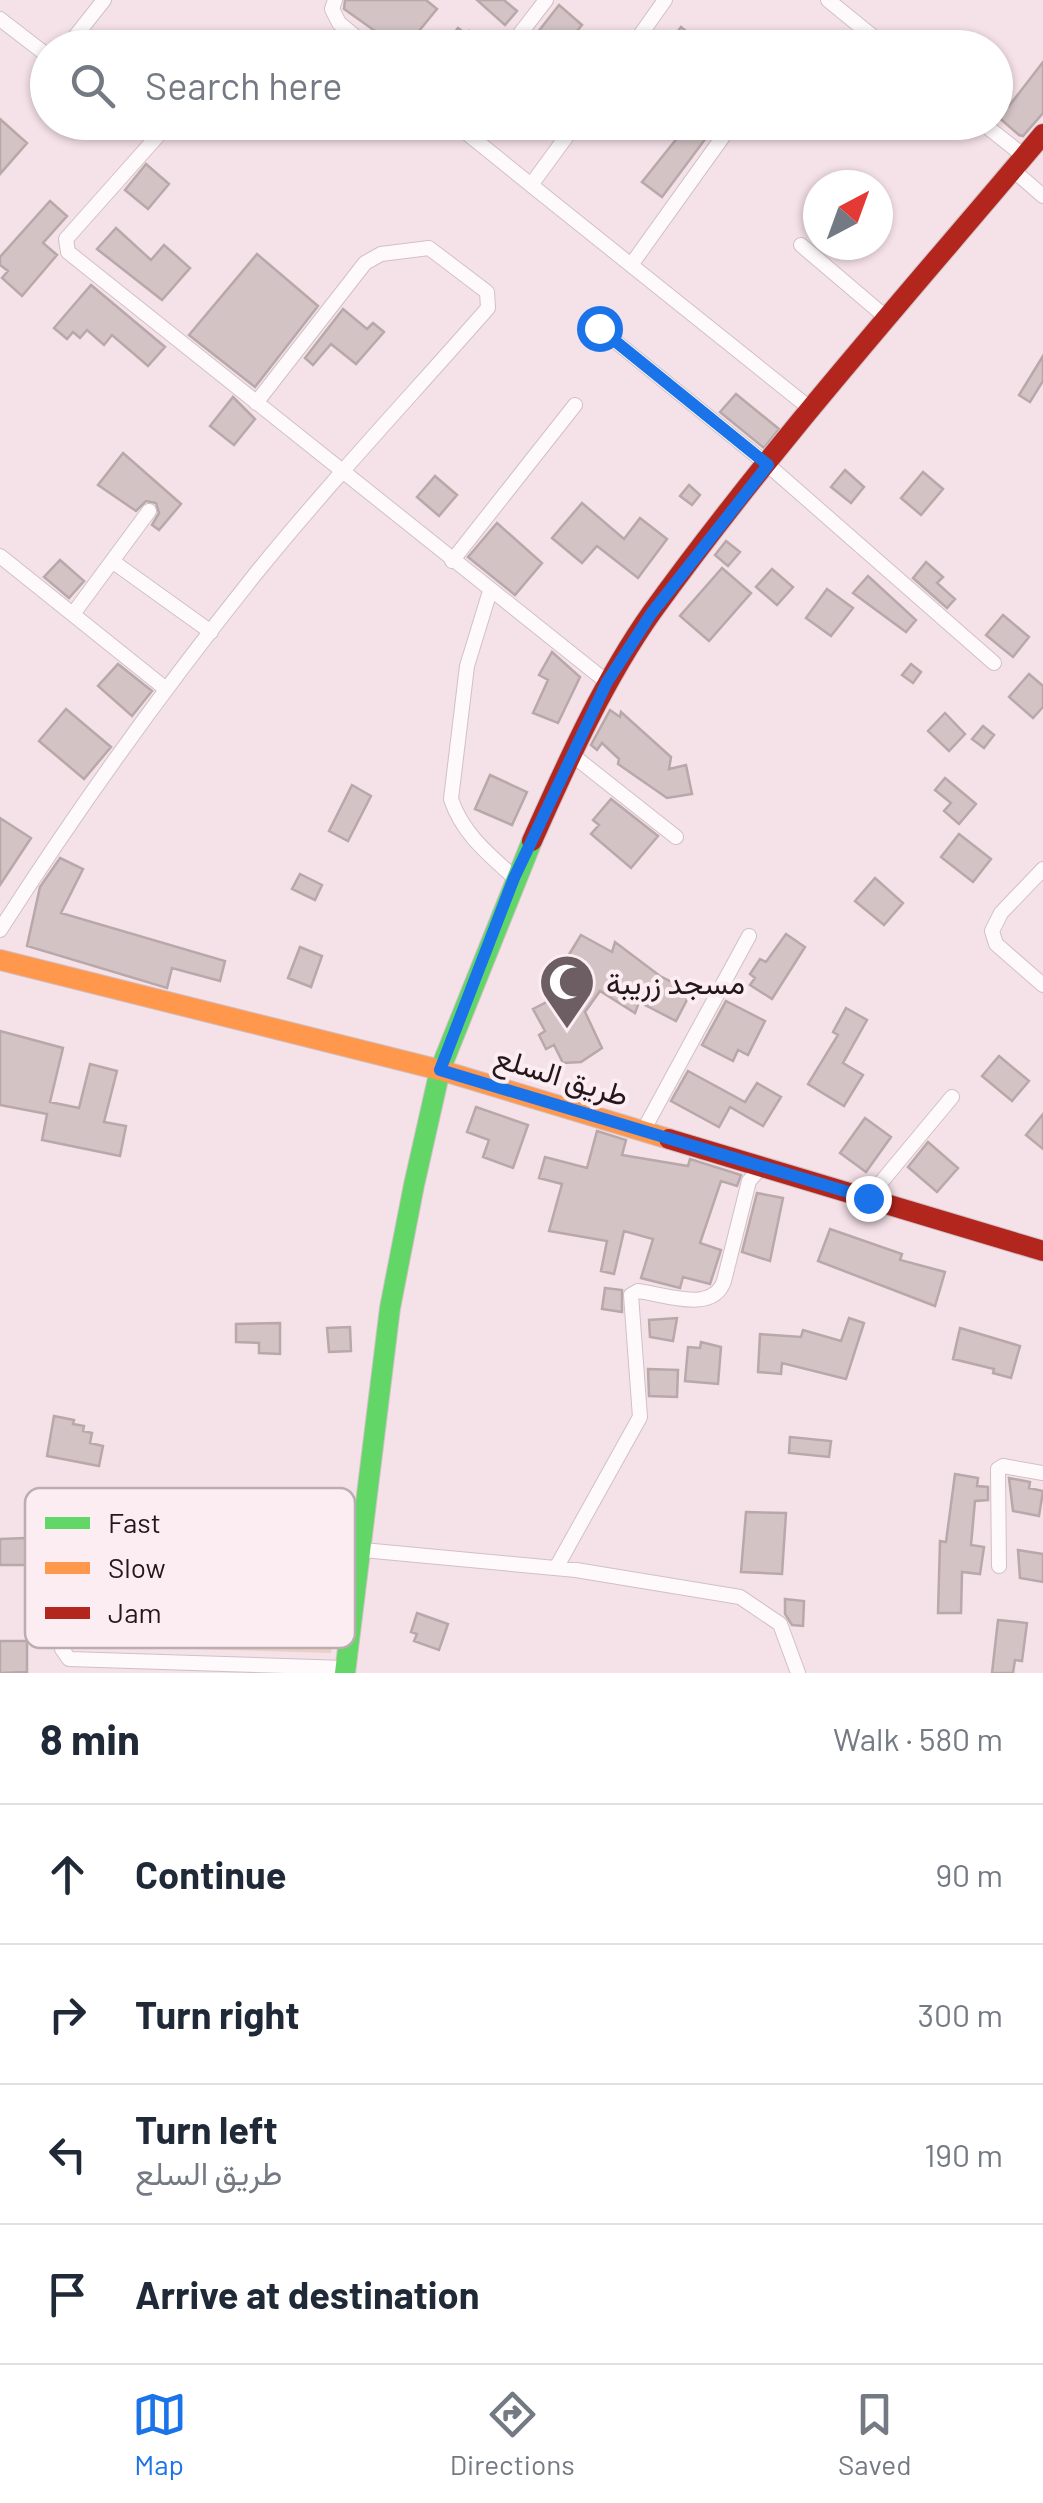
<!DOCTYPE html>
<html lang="en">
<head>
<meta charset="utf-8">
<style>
  :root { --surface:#fff; --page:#f6f6f7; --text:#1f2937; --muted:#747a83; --line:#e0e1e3; --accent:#1a73e8 }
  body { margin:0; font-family:Barlow,Vazirmatn,sans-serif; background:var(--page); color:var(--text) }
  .compass { position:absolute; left:803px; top:170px; width:90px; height:90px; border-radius:50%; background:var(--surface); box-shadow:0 2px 8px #0004; rotate:41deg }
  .stop { position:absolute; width:30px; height:30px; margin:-22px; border:8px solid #1a73e8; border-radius:50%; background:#fff }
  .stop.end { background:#1a73e8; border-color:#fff; box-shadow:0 2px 10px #0008 }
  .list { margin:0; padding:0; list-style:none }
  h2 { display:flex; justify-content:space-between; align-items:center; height:130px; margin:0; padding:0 40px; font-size:42px }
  h2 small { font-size:32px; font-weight:400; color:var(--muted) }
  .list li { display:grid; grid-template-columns:65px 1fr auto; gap:30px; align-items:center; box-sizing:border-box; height:140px; padding:0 40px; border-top:2px solid var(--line) }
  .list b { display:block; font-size:38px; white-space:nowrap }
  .list p { margin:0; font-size:32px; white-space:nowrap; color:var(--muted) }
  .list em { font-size:32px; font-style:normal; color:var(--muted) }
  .icon { flex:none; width:55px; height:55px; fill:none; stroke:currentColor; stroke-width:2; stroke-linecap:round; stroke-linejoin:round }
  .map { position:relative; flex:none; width:1043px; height:1673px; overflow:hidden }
  .search { position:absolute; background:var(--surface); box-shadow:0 2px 8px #0004; left:30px; right:30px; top:30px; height:110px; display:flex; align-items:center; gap:25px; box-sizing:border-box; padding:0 35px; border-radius:55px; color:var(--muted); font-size:38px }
  .sheet { height:690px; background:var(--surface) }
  nav { display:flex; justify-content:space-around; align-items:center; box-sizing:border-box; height:140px; border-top:2px solid var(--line); background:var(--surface); font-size:28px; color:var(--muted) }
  nav a { display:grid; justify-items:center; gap:5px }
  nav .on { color:var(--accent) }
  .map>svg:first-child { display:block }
  .green { fill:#ebd0c4 }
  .building { fill:#d3c3c5; stroke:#b8a8aa; stroke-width:2.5 }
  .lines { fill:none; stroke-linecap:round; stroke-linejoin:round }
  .street-casing { stroke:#d0c1c6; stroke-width:16 }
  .fast-casing { stroke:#d0c1c6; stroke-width:22 }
  .slow-casing { stroke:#d0c1c6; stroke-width:22 }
  .jam-casing { stroke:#d0c1c6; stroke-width:22 }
  .street { stroke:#fefafc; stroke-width:14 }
  .fast { stroke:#63d668; stroke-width:20 }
  .slow { stroke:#ff974d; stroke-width:20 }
  .jam { stroke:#b3261e; stroke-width:20 }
  .route { stroke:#1a73e8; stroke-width:12 }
  .labels { text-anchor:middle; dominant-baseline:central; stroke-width:8; stroke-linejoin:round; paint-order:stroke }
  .poi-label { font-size:30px; fill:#23171c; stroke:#fcedf2; text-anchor:start }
  .street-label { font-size:30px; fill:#23171c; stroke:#fcedf2 }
  .key { fill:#fcedf2; stroke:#bbadb2; stroke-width:2.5 }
  .key-label { font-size:28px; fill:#23171c }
</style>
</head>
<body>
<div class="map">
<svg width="1043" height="1673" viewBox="0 0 1043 1673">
  <rect width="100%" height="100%" fill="#f5e1e8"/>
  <path class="green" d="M193,1584L341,1589L331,1653L191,1649Z"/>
  <path class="building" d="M345,0H426L437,9L405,48H399L344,9Z
    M477,0H504L517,11L505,25Z
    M559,5L582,25L563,48L538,32Z
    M681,27L697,40L691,48H665Z
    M458,28L466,34L469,31L489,48H442Z
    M1043,62V113L1023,136L1019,135L996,115L1006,103L1009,106Z
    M0,119L27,143L0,174Z
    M690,122H703L712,130L662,197L642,182Z
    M146,164L169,184L148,209L125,190Z
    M50,201L67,216L43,243L57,255L22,296L2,278L8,271L0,265V257Z
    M116,228L151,260L164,245L190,268L162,300L97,249Z
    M257,254L318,306L255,387L189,335Z
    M91,285L165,347L148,366L112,335L104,345L87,330L80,338L73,332L67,339L54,328Z
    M343,309L367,329L373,323L384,332L356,364L331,344L313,365L305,358Z
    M1043,356V381L1030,402L1019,395Z
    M736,394L779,429L764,448L720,412Z
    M233,397L255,419L234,445L210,426Z
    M123,453L181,504L159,530L152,525L159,513L156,503L146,501L136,511L98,485Z
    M845,470L864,487L851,503L831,487Z
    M923,472L943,489L921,515L901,498Z
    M435,476L457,495L439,516L417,497Z
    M689,485L700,495L692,505L680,496Z
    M582,503L624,539L640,518L667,539L638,578L597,546L582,563L552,538Z
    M497,523L542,563L515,595L468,557Z
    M726,541L740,552L728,566L715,555Z
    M60,560L84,581L69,598L44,577Z
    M926,562L943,577L937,583L955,599L947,608L913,578Z
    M722,568L751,593L709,641L680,616Z
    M772,569L793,587L777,605L756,587Z
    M868,576L916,620L906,632L853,593Z
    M827,589L853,608L831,636L806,618Z
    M1003,615L1029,637L1013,657L986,635Z
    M552,652L580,677L558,723L533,713L548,680L539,675Z
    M118,664L152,691L132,716L98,686Z
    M911,664L921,672L913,683L902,675Z
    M1029,674L1043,686V707L1033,718L1009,697Z
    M66,709L111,747L84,779L39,741Z
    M610,710L620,717L621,712L671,757L669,769L686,765L692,794L667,798L618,764L619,759L602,743L597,750L591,745Z
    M945,713L965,734L949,751L928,731Z
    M983,726L994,735L984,748L972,739Z
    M490,775L527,792L512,825L475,809Z
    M945,778L976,804L959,824L944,811L951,803L935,790Z
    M352,785L371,796L348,841L329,831Z
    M611,799L658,836L631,868L591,834L599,825L593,820Z
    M0,818L31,838L0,885Z
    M959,834L991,859L973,882L941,857Z
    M60,858L83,869L61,913L225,961L220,981L172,968L167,988L27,946L40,887Z
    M300,874L322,885L315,900L292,889Z
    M875,878L903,903L884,925L855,901Z
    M786,934L805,947L772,999L750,985L755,978L750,974L760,959L766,962Z
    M581,935L612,952L615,942L660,976L691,992L676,1021L639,1002L635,1013L600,991L585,1012L602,1048L581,1062L563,1063L554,1045L546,1049L539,1035L545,1031L533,1009L566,992L552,982Z
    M300,947L322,956L311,987L288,978Z
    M726,1001L765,1021L748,1055L738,1050L733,1061L702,1045Z
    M846,1008L867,1020L843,1063L863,1075L844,1106L808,1084L838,1035L833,1032Z
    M0,1031L63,1048L50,1102L79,1108L90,1064L117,1071L104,1122L126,1126L120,1156L42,1140L47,1114L0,1105Z
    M999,1056L1029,1081L1012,1101L982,1076Z
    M688,1071L745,1102L757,1083L781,1097L763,1126L730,1107L719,1127L671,1101Z
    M476,1107L528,1125L513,1168L483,1157L489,1140L467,1132Z
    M1043,1114V1149L1026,1135Z
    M865,1118L891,1137L866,1172L840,1153Z
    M597,1131L626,1140L622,1155L688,1166L690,1159L741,1175L737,1186L721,1181L700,1243L721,1250L710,1284L683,1277L680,1288L641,1278L653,1239L624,1231L614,1274L601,1271L607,1241L549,1231L562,1184L539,1178L545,1157L587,1168Z
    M928,1142L958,1168L937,1192L908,1167Z
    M757,1193L783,1198L770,1261L742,1252Z
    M830,1229L902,1254L900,1260L945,1272L935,1306L818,1261Z
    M605,1288L622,1290V1312L602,1309Z
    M677,1318L673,1341L650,1337L649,1320Z
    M849,1318L864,1323L846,1379L782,1363L781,1374L758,1372L760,1334L801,1337L803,1330L841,1341Z
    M280,1323V1354L259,1353V1343L236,1342V1324Z
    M350,1327L351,1351L329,1352L327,1328Z
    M960,1328L1020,1346L1011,1378L993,1373L994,1369L953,1359Z
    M701,1342L721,1347L718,1384L685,1381L688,1347L700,1348Z
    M648,1369L678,1370L677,1397L649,1396Z
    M54,1416L74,1420L73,1424L84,1426L83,1431L92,1433L90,1443L103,1446L99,1466L47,1456Z
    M790,1437L831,1441L829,1457L789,1453Z
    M955,1474L978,1478L977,1486L988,1487V1500L975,1501L971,1545L984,1547L980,1574L962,1572L961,1613H938L940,1541L946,1542Z
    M1009,1478L1030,1482L1029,1488L1043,1491L1039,1516L1013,1511Z
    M746,1512L786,1513L782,1574L741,1572Z
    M25,1538L26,1565H0V1539Z
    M1018,1550L1043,1554V1582L1020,1578Z
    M785,1599L804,1601L803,1626L792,1625L785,1614Z
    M417,1613L448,1624L439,1650L414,1641L417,1634L411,1632Z
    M998,1620L1027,1623L1022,1661L1015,1660L1013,1673H992Z
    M0,1641H27V1672L0,1673Z"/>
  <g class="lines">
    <g class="street-casing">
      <path id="street" d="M335,0L332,9L339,23L369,48
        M828,0L887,48
        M0,19L48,56
        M66,48L104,0
        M509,48L546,0
        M631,48L665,0
        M170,122L66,239L68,252L607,682
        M453,122L531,185
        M577,122L531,185L812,410
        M981,122L1024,156
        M1013,170L1043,196
        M801,245L888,319
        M631,265L727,131
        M599,328L768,465L994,663
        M0,556L166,689
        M112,561L211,632
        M452,561L575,405
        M490,591L467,666L451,799C462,833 489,855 515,878
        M73,614L149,511
        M571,754L676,837
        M1043,869L1001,913L992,931L996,944L1043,985
        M0,930C78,808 162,691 253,577C328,484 410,397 488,308L487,292L429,248L381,254L365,263L256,403
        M643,1131L749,936
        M868,1198L952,1097
        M58,1544L62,1649L69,1659L346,1668
        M363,1550L576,1570L740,1597L780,1624L798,1673
        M999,1566L998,1469L1003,1466L1043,1473
        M556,1568L640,1417L631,1295L638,1291C663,1294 713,1314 724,1281L749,1181L762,1166"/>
    </g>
    <g class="fast-casing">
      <path id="fast" d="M345,1673L390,1308L414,1185L440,1070L532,841"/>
    </g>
    <g class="slow-casing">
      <path id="slow" d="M0,960L440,1070L669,1139"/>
    </g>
    <g class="jam-casing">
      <path id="jam" d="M532,841C567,763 602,683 652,612C772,446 911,291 1043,134
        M669,1139L1043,1251"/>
    </g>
    <use href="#street" class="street"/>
    <use href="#fast" class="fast"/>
    <use href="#slow" class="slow"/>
    <use href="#jam" class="jam"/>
  </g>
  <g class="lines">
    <path class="route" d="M599,328L768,465L651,614L607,682L514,878L440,1070L868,1198"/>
  </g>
  <defs>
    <g id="mosque-pin" transform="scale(2.875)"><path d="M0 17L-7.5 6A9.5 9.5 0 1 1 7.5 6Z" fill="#6c5e63" stroke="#fcedf2"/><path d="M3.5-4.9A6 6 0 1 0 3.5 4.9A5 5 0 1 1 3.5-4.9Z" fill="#fff"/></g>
  </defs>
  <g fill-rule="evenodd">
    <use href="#mosque-pin" x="567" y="982"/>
  </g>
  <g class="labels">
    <g class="poi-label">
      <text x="606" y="982">مسجد زريبة</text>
    </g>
    <g class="street-label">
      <text transform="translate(562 1075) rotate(17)">طريق السلع</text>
    </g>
  </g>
  <rect x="25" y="1488" width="330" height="160" rx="15" class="key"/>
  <rect x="45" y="1517" width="45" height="12" fill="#63d668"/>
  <rect x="45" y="1562" width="45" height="12" fill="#ff974d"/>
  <rect x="45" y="1607" width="45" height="12" fill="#b3261e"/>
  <g class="key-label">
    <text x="108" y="1533">Fast</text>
    <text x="108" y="1578">Slow</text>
    <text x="108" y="1623">Jam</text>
  </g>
</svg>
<svg class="compass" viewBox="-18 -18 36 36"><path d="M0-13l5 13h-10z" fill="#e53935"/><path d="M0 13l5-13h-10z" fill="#747a83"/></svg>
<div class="stop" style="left:599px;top:328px"></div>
<div class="stop end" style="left:868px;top:1198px"></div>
<div class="search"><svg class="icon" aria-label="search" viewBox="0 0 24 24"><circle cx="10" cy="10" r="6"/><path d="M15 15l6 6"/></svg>Search here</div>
</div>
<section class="sheet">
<h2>8 min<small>Walk · 580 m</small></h2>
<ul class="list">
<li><svg class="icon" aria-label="ahead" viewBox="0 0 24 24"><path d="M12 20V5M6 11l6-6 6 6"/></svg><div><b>Continue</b></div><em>90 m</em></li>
<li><svg class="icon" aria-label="right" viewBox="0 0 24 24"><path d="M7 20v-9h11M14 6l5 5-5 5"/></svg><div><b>Turn right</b></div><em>300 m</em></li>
<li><svg class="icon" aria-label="left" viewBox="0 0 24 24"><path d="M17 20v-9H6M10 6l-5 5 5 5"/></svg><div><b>Turn left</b><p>طريق السلع</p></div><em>190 m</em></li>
<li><svg class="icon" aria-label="arrive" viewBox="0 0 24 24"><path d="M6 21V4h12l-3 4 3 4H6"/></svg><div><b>Arrive at destination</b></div></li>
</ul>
</section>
<nav>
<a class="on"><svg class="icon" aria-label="map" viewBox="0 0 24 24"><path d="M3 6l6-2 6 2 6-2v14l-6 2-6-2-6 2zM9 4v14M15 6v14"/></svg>Map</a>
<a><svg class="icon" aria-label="directions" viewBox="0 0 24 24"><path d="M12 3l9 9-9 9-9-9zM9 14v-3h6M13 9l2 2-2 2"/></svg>Directions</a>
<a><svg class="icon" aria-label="saved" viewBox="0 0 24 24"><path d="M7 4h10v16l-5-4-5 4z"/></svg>Saved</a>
</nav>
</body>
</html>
